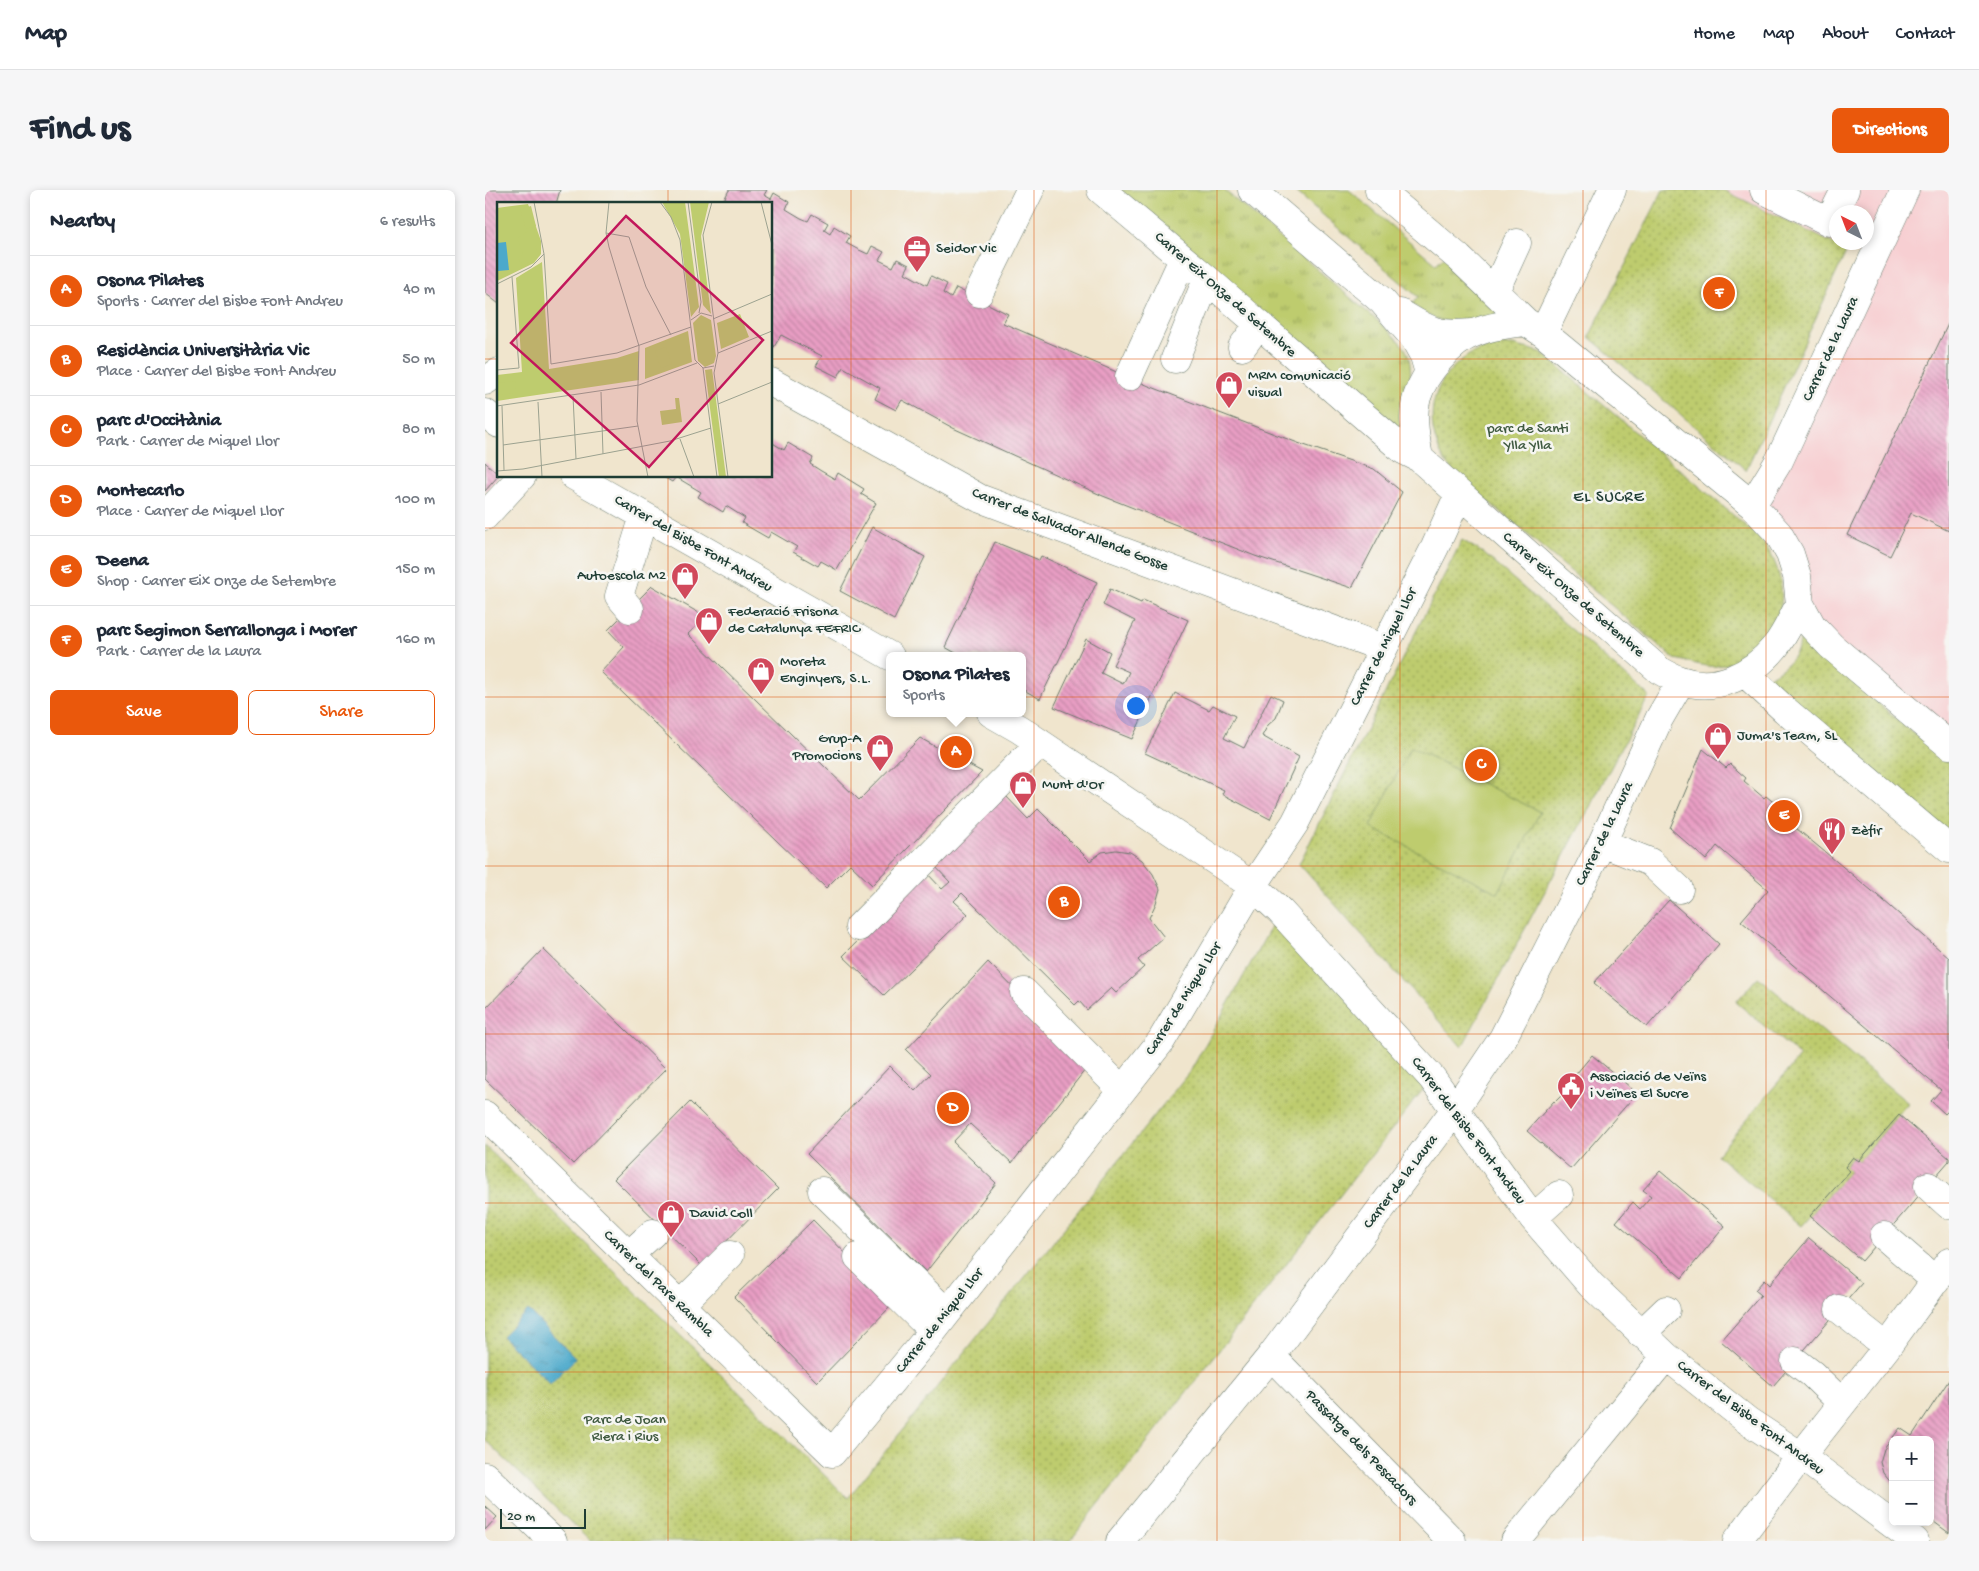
<!DOCTYPE html>
<html lang="en">
<head>
<meta charset="utf-8">
<style>
  :root { --surface:#fff; --page:#f6f6f7; --text:#1f2937; --muted:#747a83; --line:#e0e1e3; --accent:#ea580c }
  body { margin:0; font-family:"Gochi Hand",sans-serif; background:var(--page); color:var(--text) }
  .controls { position:absolute; right:15px; bottom:15px; display:grid; overflow:hidden; border-radius:8px; box-shadow:0 2px 8px #0003 }
  .controls button { width:45px; height:45px; display:grid; place-items:center; padding:0; border:0; border-bottom:1px solid var(--line); background:var(--surface); color:var(--text); font:25px sans-serif }
  .compass { position:absolute; left:1344px; top:15px; width:45px; height:45px; border-radius:50%; background:var(--surface); box-shadow:0 2px 8px #0003; rotate:318deg }
  .scale { position:absolute; left:15px; bottom:12px; width:86px; box-sizing:border-box; padding-left:5px; border:2px solid #1f3d34; border-top:0; font-size:14px; line-height:18px; white-space:nowrap; color:#1f3d34; -webkit-text-stroke:4px #f6f6f2; paint-order:stroke }
  .you { position:absolute; left:650px; top:515px; width:18px; height:18px; margin:-12px; border:4px solid #fff; border-radius:50%; background:#1a73e8; box-shadow:0 0 0 8px #1a73e833 }
  .badge { display:grid; place-items:center; width:32px; height:32px; border-radius:50%; background:var(--accent); color:#fff; font-size:16px; font-weight:700 }
  .pin { position:absolute; translate:-50% -50%; border:2px solid #fff; box-shadow:0 1px 5px #0006 }
  .popup { position:absolute; left:401px; top:462px; width:140px; height:65px; box-sizing:border-box; display:grid; place-content:center; border-radius:8px; background:var(--surface); filter:drop-shadow(0 1px 4px #0005); font-size:16px; white-space:nowrap; color:var(--muted) }
  .popup b { font-size:19px; color:var(--text) }
  .popup::after { content:''; position:absolute; left:50%; top:100%; margin-left:-10px; border:10px solid transparent; border-top-color:var(--surface) }
  .list { margin:0; padding:0; list-style:none }
  h2 { display:flex; justify-content:space-between; align-items:center; height:65px; margin:0; padding:0 20px; font-size:21px }
  h2 small { font-size:16px; font-weight:400; color:var(--muted) }
  .list li { display:grid; grid-template-columns:32px 1fr auto; gap:15px; align-items:center; box-sizing:border-box; height:70px; padding:0 20px; border-top:1px solid var(--line) }
  .list b { display:block; font-size:19px; white-space:nowrap }
  .list p { margin:0; font-size:16px; white-space:nowrap; color:var(--muted) }
  .list em { font-size:16px; font-style:normal; color:var(--muted) }
  .actions { display:flex; gap:10px; padding:15px 20px }
  .actions a { flex:1; padding:11px 0; border:1px solid var(--accent); border-radius:8px; text-align:center; font-size:18px; color:var(--accent) }
  .actions .main { background:var(--accent); color:#fff }
  .map { position:relative; flex:none; width:1464px; height:1351px; overflow:hidden; border-radius:8px }
  header { display:flex; align-items:center; gap:30px; box-sizing:border-box; height:70px; padding:0 25px; background:var(--surface); border-bottom:1px solid var(--line) }
  header strong { font-size:24px }
  nav { display:flex; gap:28px; margin-inline-start:auto; font-size:18px }
  .intro { display:flex; align-items:center; justify-content:space-between; box-sizing:border-box; height:120px; padding:0 30px }
  h1 { margin:0; font-size:35px }
  .button { padding:12px 22px; border-radius:8px; background:var(--accent); color:#fff; font-size:18px; font-weight:700 }
  main { display:flex; gap:30px; padding:0 30px }
  aside { flex:1; background:var(--surface); border-radius:8px; box-shadow:0 2px 8px #0003 }
  .map>svg:first-child { display:block }
  .built { fill:#f7cfd2; fill-rule:evenodd }
  .grass { fill:url(#grass-tufts); stroke:#6e8451 }
  .park { fill:url(#park-dots); stroke:#6e8451 }
  .pitch { fill:#becc6e; stroke:#6e8451 }
  .water { fill:url(#water-ripples); stroke:#367380 }
  .building { fill:url(#building-back-hatch) }
  .lines { fill:none; stroke-linecap:round; stroke-linejoin:round }
  .minor-casing { stroke:#68786a; stroke-width:29 }
  .minor { stroke:#fff; stroke-width:28 }
  .grid { fill:none; stroke:#de580e; stroke-width:1; stroke-opacity:0.55 }
  .labels { text-anchor:middle; dominant-baseline:central; stroke-width:5; stroke-linejoin:round; paint-order:stroke }
  .poi-label { font-size:15px; fill:#1f3d34; stroke:#f6f6f2; text-anchor:start }
  .street-label { font-size:15px; fill:#1f3d34; stroke:#f6f6f2 }
  .park-label { font-size:15px; fill:#3f5a40; stroke:#f6f6f2 }
  .neighbourhood-label { font-size:16px; letter-spacing:1px; fill:#1f3d34; stroke:#f6f6f2 }
  .inset-road { fill:none; stroke:#9ca290; stroke-width:1 }
  .view { fill:#c2185b; fill-opacity:0.15; stroke:#c2185b; stroke-width:2.5 }
  .inset-edge { fill:none; stroke:#1f3d34; stroke-width:2.5 }
</style>
</head>
<body>
<header>
<strong>Map</strong>
<nav><a>Home</a><a>Map</a><a>About</a><a>Contact</a></nav>
</header>
<div class="intro"><h1>Find us</h1><a class="button">Directions</a></div>
<main>
<aside>
<h2>Nearby<small>6 results</small></h2>
<ul class="list">
<li><span class="badge">A</span><div><b>Osona Pilates</b><p>Sports · Carrer del Bisbe Font Andreu</p></div><em>40 m</em></li>
<li><span class="badge">B</span><div><b>Residència Universitària Vic</b><p>Place · Carrer del Bisbe Font Andreu</p></div><em>50 m</em></li>
<li><span class="badge">C</span><div><b>parc d'Occitània</b><p>Park · Carrer de Miquel Llor</p></div><em>80 m</em></li>
<li><span class="badge">D</span><div><b>Montecarlo</b><p>Place · Carrer de Miquel Llor</p></div><em>100 m</em></li>
<li><span class="badge">E</span><div><b>Deena</b><p>Shop · Carrer Eix Onze de Setembre</p></div><em>150 m</em></li>
<li><span class="badge">F</span><div><b>parc Segimon Serrallonga i Morer</b><p>Park · Carrer de la Laura</p></div><em>160 m</em></li>
</ul>
<div class="actions"><a class="main">Save</a><a>Share</a></div>
</aside>
<div class="map">
<svg width="1464" height="1351" viewBox="0 0 1464 1351">
  <defs>
    <pattern id="grass-tufts" width="24" height="20" patternUnits="userSpaceOnUse" patternTransform="scale(1.25)"><rect width="24" height="20" fill="#becc6e"/><path d="M3 7l-1-3M5 7V3M7 7l1-3M15 17l-1-3M17 17v-4M19 17l1-3" fill="none" stroke="#9aa75b"/></pattern>
    <pattern id="park-dots" width="8" height="8" patternUnits="userSpaceOnUse" patternTransform="scale(1.25)"><rect width="8" height="8" fill="#becc6e"/><path d="M2 2h.1M6 6h.1" fill="none" stroke="#9aa75b" stroke-width="1.8" stroke-linecap="round"/></pattern>
    <pattern id="water-ripples" width="26" height="14" patternUnits="userSpaceOnUse" patternTransform="scale(1.25)"><rect width="26" height="14" fill="#4ca9cb"/><path d="M2 4q2-2 4 0t4 0M15 11q2-2 4 0t4 0" fill="none" stroke="#3f8ba6"/></pattern>
    <pattern id="building-back-hatch" width="6" height="6" patternUnits="userSpaceOnUse" patternTransform="scale(1.25)"><rect width="6" height="6" fill="#e99ec4"/><path d="M-1 5l2 2M0 0l6 6M5-1l2 2" fill="none" stroke="#bc82a0"/></pattern>
  </defs>
  <rect width="100%" height="100%" fill="#f6f6f2"/>
  <filter id="ink" filterUnits="userSpaceOnUse"><feTurbulence type="fractalNoise" baseFrequency=".02" numOctaves="2"/><feDisplacementMap in="SourceGraphic" scale="10" xChannelSelector="R" yChannelSelector="G"/><feConvolveMatrix kernelMatrix="1 2 1 2 8 2 1 2 1" color-interpolation-filters="sRGB"/></filter>
  <filter id="wash" filterUnits="userSpaceOnUse"><feTurbulence type="fractalNoise" baseFrequency=".0096" numOctaves="4" result="noise"/><feDisplacementMap in="SourceGraphic" scale="20" xChannelSelector="R" yChannelSelector="G"/><feGaussianBlur stdDeviation="1.12" result="paint"/><feColorMatrix in="noise" values="0 0 0 0 0 0 0 0 0 0 0 0 0 0 0 0 0 1.4 0 .05"/><feComposite in="paint" operator="in"/></filter>
  <g filter="url(#wash)">
    <rect width="100%" height="100%" fill="#f0e5cd"/>
    <path class="built" d="M1238,0H1464V555L1346,456L1267,315L1387,71ZM1352,22H1382V52H1352Z"/>
    <path class="grass" d="M628,0H739L901,138C907,145 915,151 920,158C933,180 920,223 917,247Z
      M809,0H864L951,74L959,67L1023,125C1004,128 977,135 958,131C946,129 936,121 927,114L933,107Z"/>
    <path class="park" d="M1178,0H1238L1362,60L1261,280L1104,147Z
      M1010,155H1028L1056,162L1274,347C1305,384 1306,435 1265,466C1257,471 1241,475 1232,476C1222,478 1201,471 1190,469L980,292C974,286 965,280 961,273C937,233 944,190 984,165C992,160 1002,158 1010,155Z
      M977,350L998,363L1164,506L977,857L814,674Z
      M1316,447L1464,574V644L1282,488C1300,478 1313,468 1316,447Z
      M795,721L947,888L585,1351H105L0,1250V956L363,1308L706,880Z
      M1273,787L1423,913L1374,971L1368,967L1360,976L1365,981L1316,1036L1232,965L1315,866L1251,812Z"/>
    <path class="pitch" d="M926,557L1055,622L1013,703L885,637Z"/>
    <path class="water" d="M43,1120L91,1168L65,1194L17,1146Z"/>
    <g id="blocks">
      <path class="building" d="M0,0H75L71,14H14V114L0,103Z
        M244,0H282L279,5L286,9L289,3L304,12L301,19L316,28L323,31L327,24L343,33L339,40L345,44L349,36L365,46L361,53L372,59L383,64L387,56L399,62L394,70L408,77L412,69L424,75L420,83L442,95L446,86L462,94L458,103L466,108L471,98L523,124L518,133L664,196L813,253L889,279L917,302L867,398L770,366L618,306L468,238L417,210L411,220L390,209L395,198L358,177L353,187L331,176L337,166L296,145L289,157L286,156V14H237Z
        M1464,132V341L1426,323L1405,366L1362,345Z
        M286,252L299,260L303,253L328,268L325,274L336,281L350,289L353,283L379,299L376,304L391,313L352,380L336,371L333,376L308,362L312,357L286,342L283,348L257,333L260,328L241,316L238,322L213,307L216,302L191,287L187,292L177,286H286Z
        M0,272L14,285L0,301Z
        M387,337L440,367L409,430L355,401Z
        M510,352L554,370L556,366L612,392L555,509L537,499V466H476L460,457Z
        M167,396L221,427L203,444L374,610L435,548L497,582L387,695L365,674L341,698L116,482L139,457L123,440Z
        M625,399L656,413L658,410L703,430L647,549L569,517L601,449L625,462L616,483L638,494L644,482L628,475L650,431L618,415Z
        M690,503L724,520L728,515L750,526L739,548L759,558L786,504L798,510L791,528L783,535L777,546L814,567L785,629L737,604L739,600L660,563Z
        M1218,559L1241,578L1245,574L1261,588L1259,591L1279,608L1281,606L1298,620L1294,624L1398,710L1464,768V920L1460,924L1446,911L1456,900L1256,731L1283,700L1232,656L1221,670L1185,638Z
        M519,604L543,629L553,619L605,671L617,662L631,660L645,662L657,670L668,684L675,699L671,713L664,728L679,747L653,770L659,777L631,803L626,798L602,820L594,811L590,815L477,703L469,711L483,724L399,805L358,766L441,682L457,699L465,692L448,674Z
        M1184,710L1234,754L1162,837L1109,793Z
        M58,759L181,879L88,974L0,889V819Z
        M503,772L604,875L527,973L485,934L468,952L511,993L441,1082L322,964L405,876L430,901L446,884L421,860Z
        M1107,865L1152,903L1086,979L1042,941L1069,911L1070,912L1079,903L1083,897L1081,896Z
        M205,912L293,999L217,1076L129,989Z
        M1414,925L1464,968V971L1377,1071L1325,1026L1365,981L1360,977L1368,967L1374,971Z
        M1175,981L1240,1036L1197,1088L1131,1032L1148,1012L1155,1019L1166,1006L1158,1000Z
        M328,1030L409,1113L332,1192L249,1107Z
        M1324,1048L1377,1093L1288,1196L1236,1151L1276,1105L1270,1100L1279,1090L1284,1095Z
        M1464,1190V1343L1445,1329V1250H1408V1295L1398,1283L1395,1272L1399,1259L1415,1238L1427,1246Z
        M0,1316L12,1327L0,1340Z"/>
    </g>
  </g>
  <g filter="url(#ink)">
    <use href="#blocks" fill-opacity="0" stroke="#68786a" stroke-width="1"/>
    <g class="lines">
      <g class="minor-casing">
        <path id="minor" d="M616,0L722,89L918,260L934,268L1174,480C1181,484 1188,488 1195,490C1231,503 1267,485 1290,457C1300,445 1307,428 1315,414
          M767,0L897,111L929,148L939,166L944,183
          M894,0L974,68L1041,132L1058,143L1267,315L1293,343L1305,364L1312,386L1315,414L1327,436L1346,456L1464,555
          M1279,0L1344,32L1360,0
          M1010,101L1032,53
          M494,103L545,0
          M915,123C944,141 953,146 987,143
          M1058,143L1127,0
          M757,157L774,134
          M690,169L722,89
          M644,187L698,69
          M0,191L14,182
          M286,192L494,308L898,458
          M0,223L14,234
          M934,268C931,249 926,227 932,207C939,184 966,151 989,143C1006,136 1024,134 1041,132
          M89,286L405,466
          M1267,315L1294,271L1420,0
          M0,326L37,286
          M145,419L134,406L159,326
          M1261,484L1300,520L1464,659
          M506,523L534,539L768,696L795,721L947,888L1048,1028L1106,1095L1181,1166L1263,1231L1316,1266L1430,1351
          M1117,653L1165,672L1194,699
          M374,737L555,553
          M539,802L637,900
          M0,925L347,1263L448,1141L676,851L768,696L810,633L950,357L974,304
          M1443,996L1464,1015
          M337,1001L462,1123
          M1048,1028L1074,1005
          M1399,1046L1451,1091
          M144,1065L168,1043
          M373,1067L448,1141
          M195,1115L245,1065
          M1354,1119L1402,1157
          M1156,1144L1181,1120
          M786,1166L967,1351
          M1310,1171L1327,1184L1357,1213
          M0,1286L68,1351
          M635,1351L786,1166L969,921L1018,848L1117,653L1174,529L1196,491
          M1030,1351L1181,1166
          M1252,1351L1316,1266L1402,1157L1464,1072"/>
      </g>
      <use href="#minor" class="minor"/>
    </g>
  </g>
  <path class="grid" d="M183,0V14M366,0V1351M549,0V1351M732,0V1351M915,0V1351M1098,0V1351M1281,0V1351M0,169H14M286,169H1464M183,286V1351M0,338H1464M0,507H1464M0,676H1464M0,844H1464M0,1013H1464M0,1182H1464"/>
  <defs>
    <g id="office-pin" transform="scale(1.4375)"><path d="M0 17L-7.5 6A9.5 9.5 0 1 1 7.5 6Z" fill="#d1495b" stroke="#f6f6f2"/><path d="M-6-3h4V-5.5h4V-3h4V5H-6ZM-1-4.5V-3h2v-1.5ZM-6 0V1H6V0Z" fill="#fff"/></g>
    <g id="shop-pin" transform="scale(1.4375)"><path d="M0 17L-7.5 6A9.5 9.5 0 1 1 7.5 6Z" fill="#d1495b" stroke="#f6f6f2"/><path d="M-5-2.5h2.3a2.7 3.5 0 0 1 5.4 0H5L5.5 6h-11ZM-1.5-2.5h3a1.5 2.3 0 0 0-3 0Z" fill="#fff"/></g>
    <g id="restaurant-pin" transform="scale(1.4375)"><path d="M0 17L-7.5 6A9.5 9.5 0 1 1 7.5 6Z" fill="#d1495b" stroke="#f6f6f2"/><path d="M-5-6h1v4h1v-4h1v4h1v-4h1v5L-1.5 .5V6h-2V.5L-5-1ZM5-6V6H3V1.5H1.5Q1.5-4 5-6Z" fill="#fff"/></g>
    <g id="civic-pin" transform="scale(1.4375)"><path d="M0 17L-7.5 6A9.5 9.5 0 1 1 7.5 6Z" fill="#d1495b" stroke="#f6f6f2"/><path d="M-.6-6.5H3V-4.5H.6V-3L4-1V1h2V6H-6V1h2V-1L-.6-3ZM-1.2 2.5V6h2.4V2.5Z" fill="#fff"/></g>
  </defs>
  <g fill-rule="evenodd">
    <use href="#office-pin" x="432" y="59"/>
    <use href="#shop-pin" x="744" y="195"/>
    <use href="#shop-pin" x="200" y="386"/>
    <use href="#shop-pin" x="224" y="431"/>
    <use href="#shop-pin" x="276" y="481"/>
    <use href="#shop-pin" x="1233" y="546"/>
    <use href="#shop-pin" x="395" y="558"/>
    <use href="#shop-pin" x="538" y="595"/>
    <use href="#restaurant-pin" x="1347" y="641"/>
    <use href="#civic-pin" x="1086" y="896"/>
    <use href="#shop-pin" x="186" y="1024"/>
  </g>
  <g class="labels">
    <g class="poi-label">
      <text x="451" y="59">Seidor Vic</text>
      <text x="763" y="186">MRM comunicació<tspan x="763" dy="17">visual</tspan></text>
      <text x="181" y="386" text-anchor="end">Autoescola M2</text>
      <text x="243" y="422">Federació Frisona<tspan x="243" dy="17">de Catalunya FEFRIC</tspan></text>
      <text x="295" y="472">Moreta<tspan x="295" dy="17">Enginyers, S.L.</tspan></text>
      <text x="1252" y="546">Juma's Team, SL</text>
      <text x="376" y="549" text-anchor="end">Grup-A<tspan x="376" dy="17">Promocions</tspan></text>
      <text x="557" y="595">Munt d'Or</text>
      <text x="1366" y="641">Zèfir</text>
      <text x="1105" y="887">Associació de Veïns<tspan x="1105" dy="17">i Veïnes El Sucre</tspan></text>
      <text x="205" y="1024">David Coll</text>
    </g>
    <g class="street-label">
      <text transform="translate(740 105) rotate(41)">Carrer Eix Onze de Setembre</text>
      <text transform="translate(1346 159) rotate(-65)">Carrer de la Laura</text>
      <text transform="translate(585 340) rotate(21)">Carrer de Salvador Allende Gosse</text>
      <text transform="translate(208 354) rotate(30)">Carrer del Bisbe Font Andreu</text>
      <text transform="translate(1088 405) rotate(41)">Carrer Eix Onze de Setembre</text>
      <text transform="translate(899 457) rotate(-63)">Carrer de Miquel Llor</text>
      <text transform="translate(1120 644) rotate(-64)">Carrer de la Laura</text>
      <text transform="translate(699 809) rotate(-58)">Carrer de Miquel Llor</text>
      <text transform="translate(983 941) rotate(53)">Carrer del Bisbe Font Andreu</text>
      <text transform="translate(916 992) rotate(-53)">Carrer de la Laura</text>
      <text transform="translate(173 1094) rotate(44)">Carrer del Pare Rambla</text>
      <text transform="translate(455 1131) rotate(-51)">Carrer de Miquel Llor</text>
      <text transform="translate(1265 1228) rotate(37)">Carrer del Bisbe Font Andreu</text>
      <text transform="translate(876 1258) rotate(46)">Passatge dels Pescadors</text>
    </g>
    <g class="park-label">
      <text x="1043" y="239">parc de Santi<tspan x="1043" dy="17">Ylla Ylla</tspan></text>
      <text x="140" y="1230">Parc de Joan<tspan x="140" dy="17">Riera i Rius</tspan></text>
    </g>
    <g class="neighbourhood-label">
      <text x="1124" y="308">EL SUCRE</text>
    </g>
  </g>
  <g transform="translate(12 12)">
    <rect width="275" height="275" fill="#f0e5cd"/>
    <path d="M165,0H188L202,105L194,115L183,32ZM193,0H212L204,34L214,112L206,103Z" fill="#becc6e"/>
    <path d="M31,2L44,39V52L37,61L0,79V6ZM45,60L52,167L120,156L142,149V178L0,199V173L25,170L19,76ZM243,112L252,135L224,147L220,121ZM204,113L214,118L219,154L217,161L208,165L201,159L196,121ZM191,129L195,160L148,177V146ZM215,167L229,275H222L208,168ZM178,196H182L185,220L165,223L163,209L179,207Z" fill="#becc6e"/>
    <path d="M34,4L39,24L29,27L23,7ZM37,26L43,42L38,45L43,53L26,64L21,56L26,52L20,36ZM169,145L175,162L164,166L158,149ZM18,179L19,191L0,193V181Z" fill="#becc6e"/>
    <path d="M9,40L12,68L1,69L0,41Z" fill="#4ca9cb"/>
    <path class="inset-road" d="M112,0L109,31L112,45L142,144L140,219L151,275M163,0L174,15L183,38L198,158L206,166L217,164M191,0L204,100L202,111M215,0L206,33L221,151L217,171L231,275M264,0L275,43M109,31L132,35L149,85L174,133M47,52L54,162L120,151L194,125M0,82L34,65L47,52L37,0M216,117L275,92M194,118L204,111L215,114M221,151L275,129M206,166L220,275M0,168L22,166L15,75M104,190L106,252M76,194L79,257M41,200L45,275M221,202L275,180M0,204L142,183L200,161M5,204L7,268M183,237L197,275M6,243L141,224M0,269L26,267L173,239L214,226"/>
    <path class="view" d="M129,14L266,138L152,265L14,141Z"/>
    <rect width="275" height="275" class="inset-edge"/>
  </g>
</svg>
<div class="controls">
<button>+</button>
<button>−</button>
</div>
<svg class="compass" viewBox="-18 -18 36 36"><path d="M0-13l5 13h-10z" fill="#e53935"/><path d="M0 13l5-13h-10z" fill="#747a83"/></svg>
<div class="scale">20 m</div>
<div class="you"></div>
<div class="pin badge" style="left:471px;top:562px">A</div>
<div class="popup"><b>Osona Pilates</b>Sports</div>
<div class="pin badge" style="left:579px;top:712px">B</div>
<div class="pin badge" style="left:996px;top:575px">C</div>
<div class="pin badge" style="left:468px;top:918px">D</div>
<div class="pin badge" style="left:1299px;top:626px">E</div>
<div class="pin badge" style="left:1234px;top:103px">F</div>
</div>
</main>
</body>
</html>
